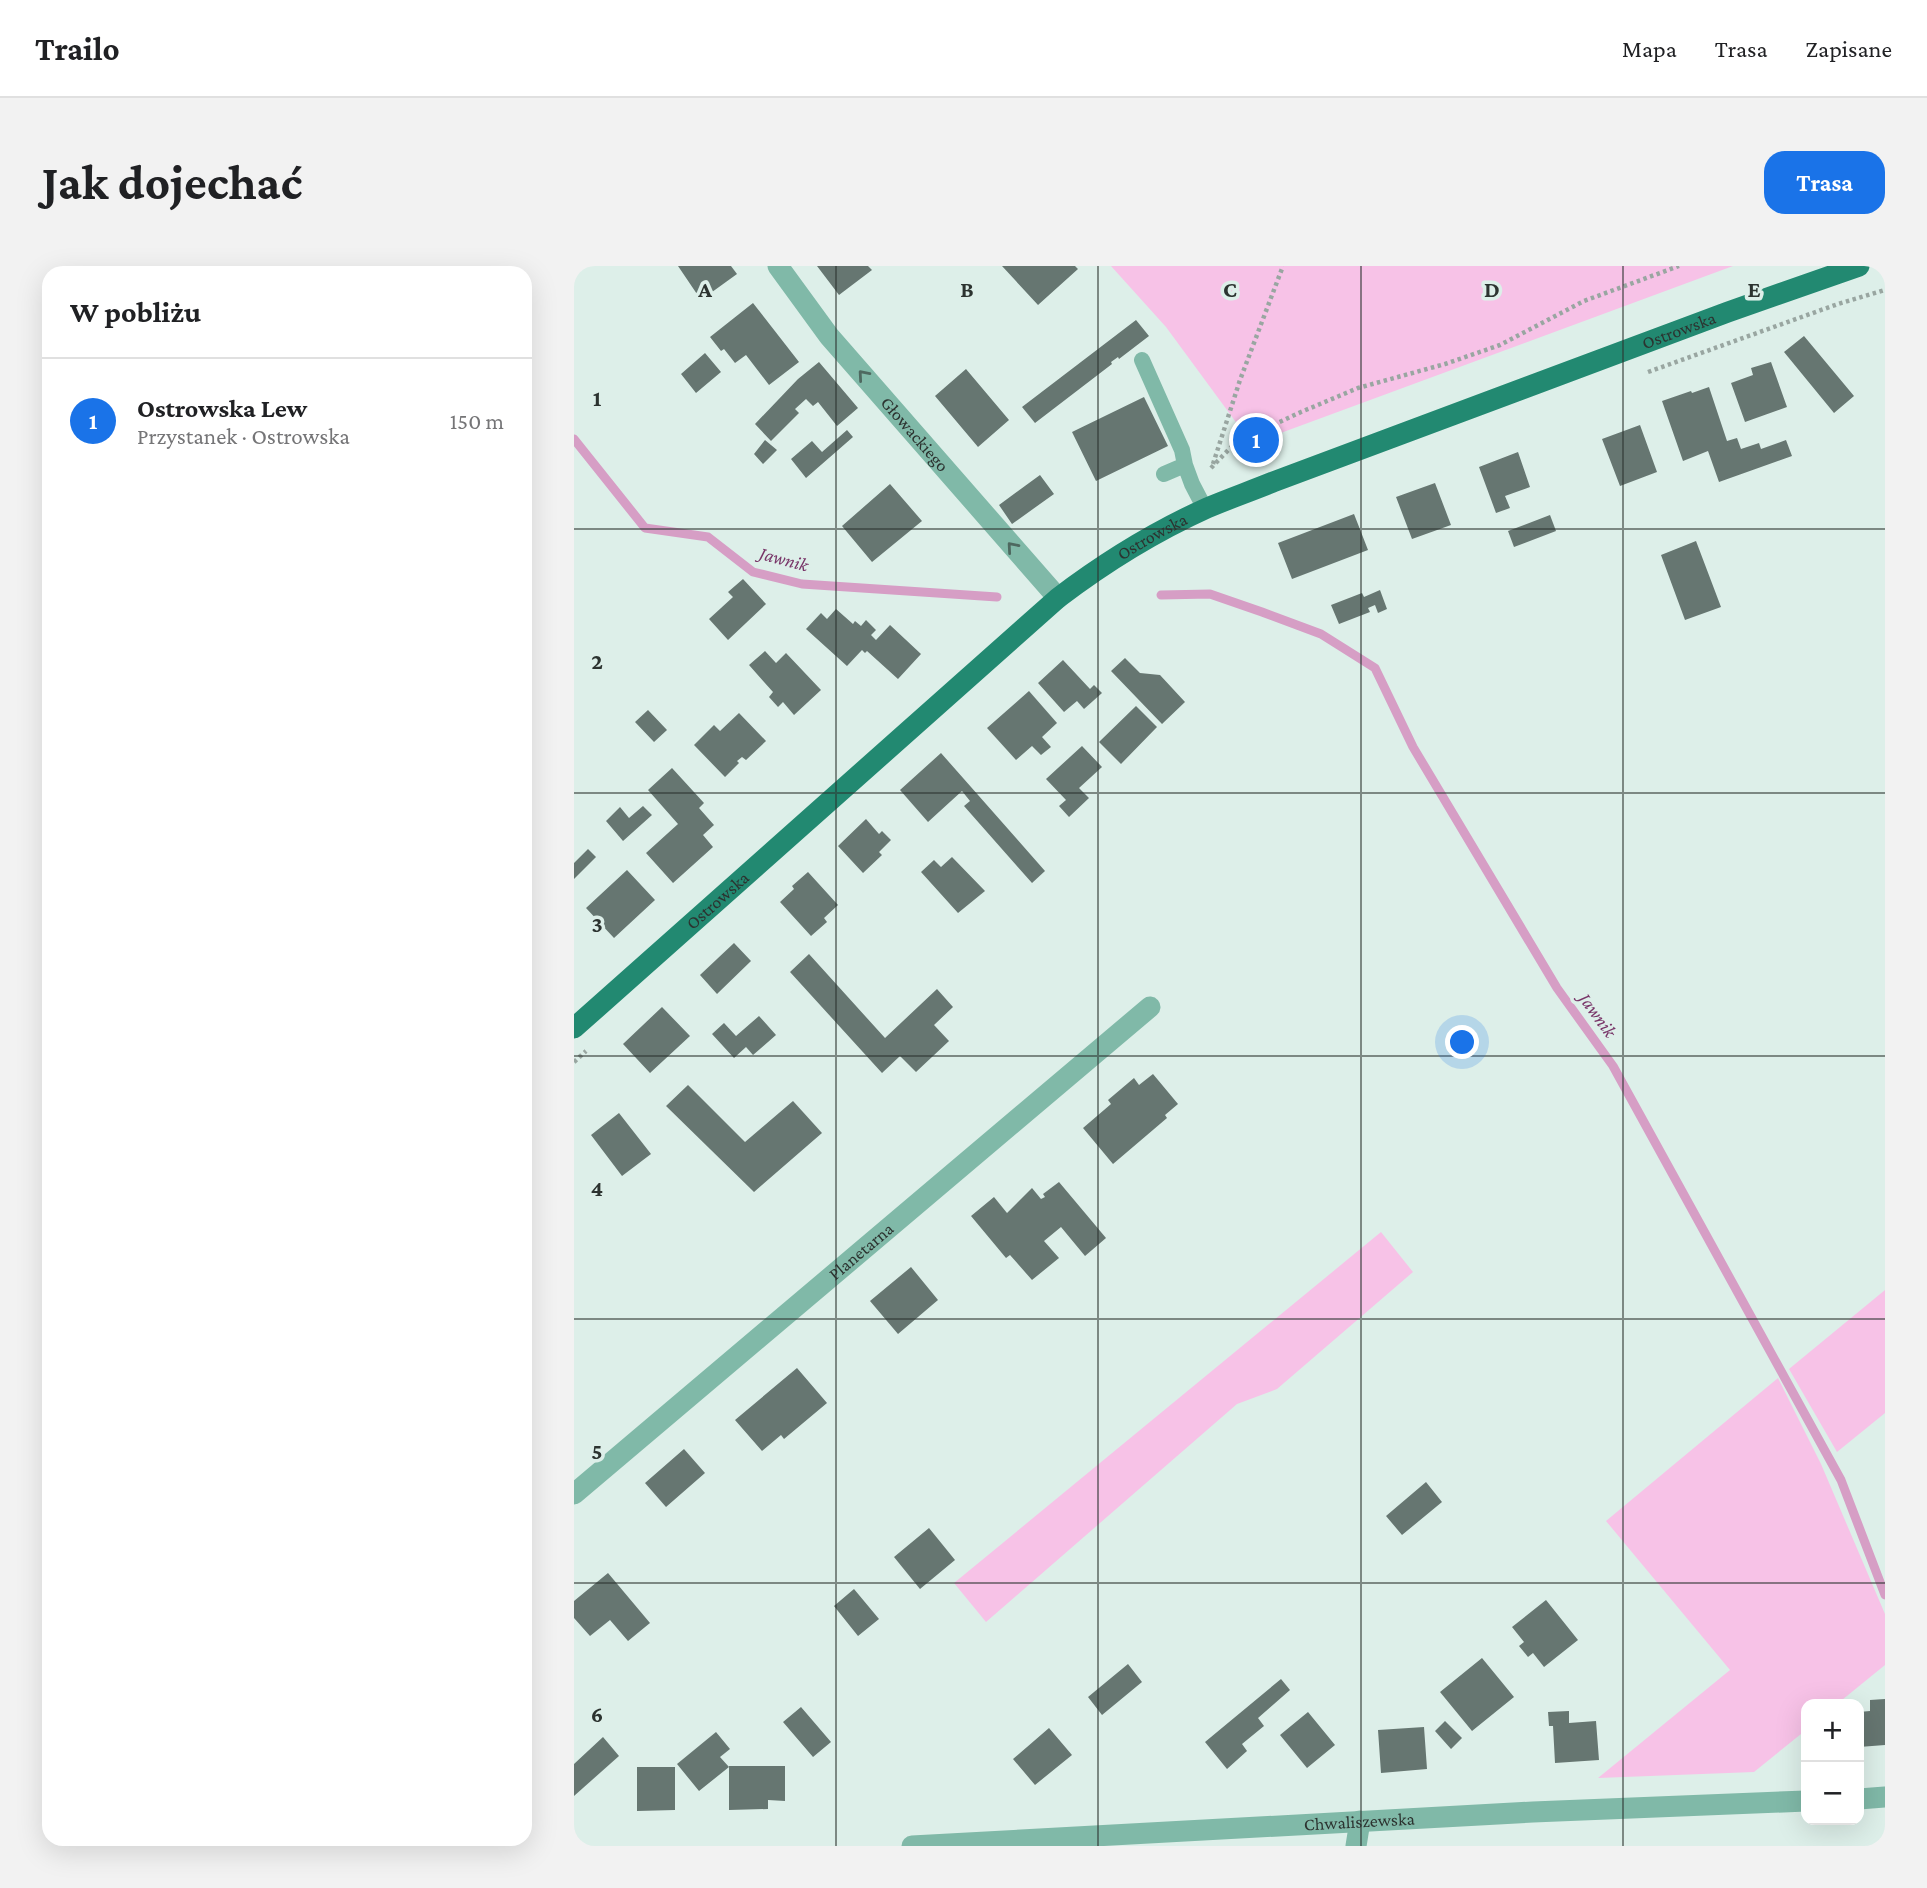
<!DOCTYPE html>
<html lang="pl">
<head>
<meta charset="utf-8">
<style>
  :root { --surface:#fff; --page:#f2f2f2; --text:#202124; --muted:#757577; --line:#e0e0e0; --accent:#1a73e8 }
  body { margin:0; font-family:"Crimson Pro",serif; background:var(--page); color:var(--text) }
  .controls { position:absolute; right:21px; bottom:21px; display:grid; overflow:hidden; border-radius:14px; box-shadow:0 7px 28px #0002 }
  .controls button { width:63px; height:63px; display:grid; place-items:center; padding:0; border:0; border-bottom:2px solid var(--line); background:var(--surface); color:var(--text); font:35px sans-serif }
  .you { position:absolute; left:889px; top:777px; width:24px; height:24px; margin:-18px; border:5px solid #fff; border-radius:50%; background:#1a73e8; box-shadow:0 0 0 10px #1a73e833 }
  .badge { display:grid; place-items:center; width:46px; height:46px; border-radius:50%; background:var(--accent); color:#fff; font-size:23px; font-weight:700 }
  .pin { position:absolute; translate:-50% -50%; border:4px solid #fff; box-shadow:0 2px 7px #0006 }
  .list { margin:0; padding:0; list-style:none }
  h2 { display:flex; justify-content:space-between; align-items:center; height:91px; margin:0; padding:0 28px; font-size:30px }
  h2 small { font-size:23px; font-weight:400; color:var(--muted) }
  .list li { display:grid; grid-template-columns:46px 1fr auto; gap:21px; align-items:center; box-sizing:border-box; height:126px; padding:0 28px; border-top:2px solid var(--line) }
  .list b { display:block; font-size:26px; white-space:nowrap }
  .list p { margin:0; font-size:23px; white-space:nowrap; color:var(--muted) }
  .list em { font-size:23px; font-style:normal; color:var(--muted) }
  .map { position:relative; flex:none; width:1311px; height:1580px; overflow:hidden; border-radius:21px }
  header { display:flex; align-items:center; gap:42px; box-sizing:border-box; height:98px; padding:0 35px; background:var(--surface); border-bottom:2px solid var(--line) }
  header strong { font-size:33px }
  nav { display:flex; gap:38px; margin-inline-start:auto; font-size:24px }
  .intro { display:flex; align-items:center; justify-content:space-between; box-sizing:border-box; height:168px; padding:0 42px }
  h1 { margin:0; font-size:49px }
  .button { padding:18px 32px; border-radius:21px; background:var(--accent); color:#fff; font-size:24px; font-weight:700 }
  main { display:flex; gap:42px; padding:0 42px }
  aside { flex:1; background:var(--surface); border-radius:21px; box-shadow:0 7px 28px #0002 }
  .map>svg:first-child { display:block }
  .green { fill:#f7c2e7 }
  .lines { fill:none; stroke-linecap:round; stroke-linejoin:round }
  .stream { stroke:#d69ec5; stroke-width:9 }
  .building { fill:#667671 }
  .path { stroke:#99a6a1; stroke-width:4.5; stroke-dasharray:3.5 3.5; stroke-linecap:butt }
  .lane { stroke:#80b9a8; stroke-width:16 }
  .street { stroke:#80b9a8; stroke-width:21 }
  .primary { stroke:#228971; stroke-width:21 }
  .oneway { stroke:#4e6960 }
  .grid { fill:none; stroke:#2c3330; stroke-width:2; stroke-opacity:0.55 }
  .labels { text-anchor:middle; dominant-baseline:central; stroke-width:7; stroke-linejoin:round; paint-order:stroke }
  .street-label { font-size:18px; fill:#2c3330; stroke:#ddefe9 }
  .water-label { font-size:19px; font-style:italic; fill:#783568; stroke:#ddefe9 }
  .grid-label { font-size:23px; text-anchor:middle; font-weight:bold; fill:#2c3330; stroke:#ddefe9; stroke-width:7; stroke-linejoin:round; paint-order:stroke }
</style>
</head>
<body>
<header>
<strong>Trailo</strong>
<nav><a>Mapa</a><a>Trasa</a><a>Zapisane</a></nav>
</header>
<div class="intro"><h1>Jak dojechać</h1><a class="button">Trasa</a></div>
<main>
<aside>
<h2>W pobliżu<small></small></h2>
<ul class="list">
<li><span class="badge">1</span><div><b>Ostrowska Lew</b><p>Przystanek · Ostrowska</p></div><em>150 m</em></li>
</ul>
</aside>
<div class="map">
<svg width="1311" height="1580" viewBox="0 0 1311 1580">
  <rect width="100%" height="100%" fill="#ddefe9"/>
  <path class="green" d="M537,0H1159L704,168L664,159L592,61Z
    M807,966L839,1006L703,1123L663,1138L412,1356L380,1317Z
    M1311,1024V1147L1263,1186L1215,1103Z
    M1204,1112L1247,1198L1311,1348V1399L1263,1438H1232V1464L1180,1506L1024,1512L1156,1404L1032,1255Z"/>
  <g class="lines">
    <path class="stream" d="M0,173L71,262L134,271L179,306L228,318L423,331
      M587,329L636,328L688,346L747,368L801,402L839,481L983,722L1039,800L1267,1214L1311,1329"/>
  </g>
  <path class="building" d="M104,0H157L163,8L127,34Z
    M243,0H294L298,4L265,29Z
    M428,0H501L504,3L464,39Z
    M179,37L225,96L195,119L172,89L161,97L150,83L147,85L136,71Z
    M562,54L575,70L545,93L544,91L537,96L538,98L461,157L448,141Z
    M1230,70L1280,130L1260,147L1210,86Z
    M131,87L147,106L122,127L107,108Z
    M245,96L284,142L263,160L244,136L239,140L232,133L221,143L225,147L197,175L181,158L224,113Z
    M1197,96L1213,141L1171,156L1157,117L1179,109L1177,102Z
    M392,103L435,154L404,181L361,130Z
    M1135,121L1153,175L1163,172L1167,183L1185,177L1187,183L1212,174L1218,190L1145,216L1134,185L1109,195L1088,135L1117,125L1118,127Z
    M570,131L594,180L522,215L498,166Z
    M1066,159L1083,206L1046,220L1028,173Z
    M273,164L279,171L232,212L217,193L238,175L248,186Z
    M191,174L203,184L189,198L180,188Z
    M944,186L956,221L931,230L936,242L922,247L905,201Z
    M466,209L480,228L438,258L425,239Z
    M861,217L877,259L838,273L822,231Z
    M316,218L348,255L298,296L268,260Z
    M780,248L794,284L718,313L704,277Z
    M976,249L982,265L940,281L934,265Z
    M1122,275L1147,341L1111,354L1087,289Z
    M169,313L192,338L154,374L135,353L159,331L154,326Z
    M806,324L813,343L804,347L801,339L794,342L796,346L765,358L757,339L788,327L790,331Z
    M262,343L279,358L281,355L287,360L292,354L302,364L297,369L302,374L316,359L347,388L324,413L293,385L291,387L288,384L273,400L232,363L247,347L253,353Z
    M191,385L202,397L212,387L247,424L220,449L209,436L204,441L195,431L199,426L175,399Z
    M551,392L566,407L586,409L611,436L588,458L537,405Z
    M489,394L516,423L520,419L528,427L510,443L503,435L490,446L464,417Z
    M455,425L483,457L468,471L477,481L467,489L458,480L442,494L413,462Z
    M562,440L583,461L547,498L525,476Z
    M74,444L93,464L80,476L61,456Z
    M165,447L192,475L172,494L168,491L163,495L165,497L151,511L120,479L140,459L146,465Z
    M508,480L528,501L505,522L515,532L495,551L485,540L492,534L472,513Z
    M367,487L471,605L458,617L390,540L396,535L388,525L354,556L326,524Z
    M98,502L130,537L125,542L140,559L129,569L139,581L99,617L72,587L104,558L74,524Z
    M69,540L78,549L49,575L32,555L46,541L55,552Z
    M292,553L305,568L308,565L317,574L305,586L308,589L289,607L264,580Z
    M14,583L22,591L0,613V597Z
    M378,591L411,625L384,647L347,606L360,594L367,601Z
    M53,604L81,634L40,672L12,642Z
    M234,606L264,639L250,652L253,656L237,670L206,636L220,623L218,620Z
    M160,677L177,695L143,728L126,709Z
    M235,688L311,772L363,723L379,741L360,759L375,775L342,806L326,790L308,807L216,706Z
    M88,741L116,770L76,807L49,778Z
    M185,750L202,769L179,789L172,781L160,792L138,768L150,757L162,770Z
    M579,808L604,838L591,849L593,852L539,898L509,862L537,838L534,834L560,812L565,819Z
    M114,819L171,876L219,835L248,867L180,926L92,840Z
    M45,847L77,888L48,910L17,869Z
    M485,916L532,972L511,990L487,961L470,975L485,992L458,1014L436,989L432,992L397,950L420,931L433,947L458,922L467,933L471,931L469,928Z
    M337,1001L364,1034L324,1068L296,1035Z
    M223,1102L253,1137L210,1173L207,1169L188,1185L161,1154Z
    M110,1183L131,1207L92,1241L71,1217Z
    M852,1216L868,1236L828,1269L812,1250Z
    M355,1262L381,1294L346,1323L320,1291Z
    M34,1307L76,1357L54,1375L36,1354L16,1370L0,1352V1335Z
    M280,1323L305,1353L284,1370L260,1340Z
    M972,1334L1004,1374L970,1401L959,1387L954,1391L945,1380L950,1376L938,1361Z
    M908,1392L940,1431L898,1465L866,1426Z
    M554,1398L568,1416L528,1449L514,1431Z
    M707,1413L716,1424L684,1452L690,1460L668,1478L673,1485L653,1503L631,1476Z
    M1311,1433V1479L1285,1481V1446L1296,1445V1434Z
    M227,1441L257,1476L239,1491L209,1456Z
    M995,1445V1457L1022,1455L1025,1494L981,1497L979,1460H975L974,1446Z
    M734,1446L761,1479L733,1502L706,1469Z
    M871,1455L888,1472L877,1483L861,1465Z
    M850,1461L853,1503L807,1507L804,1464Z
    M475,1462L498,1489L461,1519L439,1493Z
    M142,1466L156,1483L146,1491L155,1501L125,1525L103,1498Z
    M29,1471L45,1490L0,1530V1498Z
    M155,1500H211V1535L194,1534V1543L155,1544Z
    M63,1501H101V1544L63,1545Z"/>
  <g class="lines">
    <path class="path" d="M1074,106L1264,38L1311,24
      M639,198L666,114L709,0
      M637,202L661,177L727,146L784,122L871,98L926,79L1010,35L1105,0
      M0,796L12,785"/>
    <path class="lane" d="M568,94L608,184L611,199
      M590,208L611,199L618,218L631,243"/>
    <g class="street">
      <path id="s1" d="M204,0L255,70L484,332"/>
      <path id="s2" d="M0,1228L576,741"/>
      <path d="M1285,1533L1311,1531"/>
      <path id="s3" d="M338,1580L959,1546L1232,1535"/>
      <path d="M782,1580L786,1555"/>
    </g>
    <path class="primary" id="s4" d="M0,762L484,332C530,297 580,266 633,242C654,233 677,225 699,216L1154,46L1285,0"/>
  </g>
  <defs><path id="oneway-chevron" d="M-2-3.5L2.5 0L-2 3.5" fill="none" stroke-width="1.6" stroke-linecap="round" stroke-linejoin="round" transform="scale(1.75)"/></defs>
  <g class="oneway">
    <use href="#oneway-chevron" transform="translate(289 109) rotate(-131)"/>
    <use href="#oneway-chevron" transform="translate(438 281) rotate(-131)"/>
  </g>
  <path class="grid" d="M262,0V1580M524,0V1580M787,0V1580M1049,0V1580M0,263H1311M0,527H1311M0,790H1311M0,1053H1311M0,1317H1311"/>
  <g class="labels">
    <g class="street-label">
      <text stroke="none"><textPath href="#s4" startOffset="1326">Ostrowska</textPath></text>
      <text stroke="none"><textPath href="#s1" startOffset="217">Głowackiego</textPath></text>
      <text stroke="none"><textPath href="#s4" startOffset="760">Ostrowska</textPath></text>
      <text stroke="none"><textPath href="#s4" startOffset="192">Ostrowska</textPath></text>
      <text stroke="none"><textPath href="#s2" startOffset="376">Planetarna</textPath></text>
      <text stroke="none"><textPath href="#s3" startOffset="448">Chwaliszewska</textPath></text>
    </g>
    <g class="water-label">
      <text transform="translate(210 293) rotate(15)">Jawnik</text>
      <text transform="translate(1024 749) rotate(54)">Jawnik</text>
    </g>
  </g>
  <g class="grid-label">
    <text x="131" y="31">A</text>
    <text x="393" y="31">B</text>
    <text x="656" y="31">C</text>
    <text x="918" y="31">D</text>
    <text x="1180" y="31">E</text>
    <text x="23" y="140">1</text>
    <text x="23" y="403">2</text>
    <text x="23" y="666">3</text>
    <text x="23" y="930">4</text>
    <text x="23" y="1193">5</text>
    <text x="23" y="1456">6</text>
  </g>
</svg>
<div class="controls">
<button>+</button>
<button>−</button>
</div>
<div class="you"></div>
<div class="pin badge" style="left:682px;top:174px">1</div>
</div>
</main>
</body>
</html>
